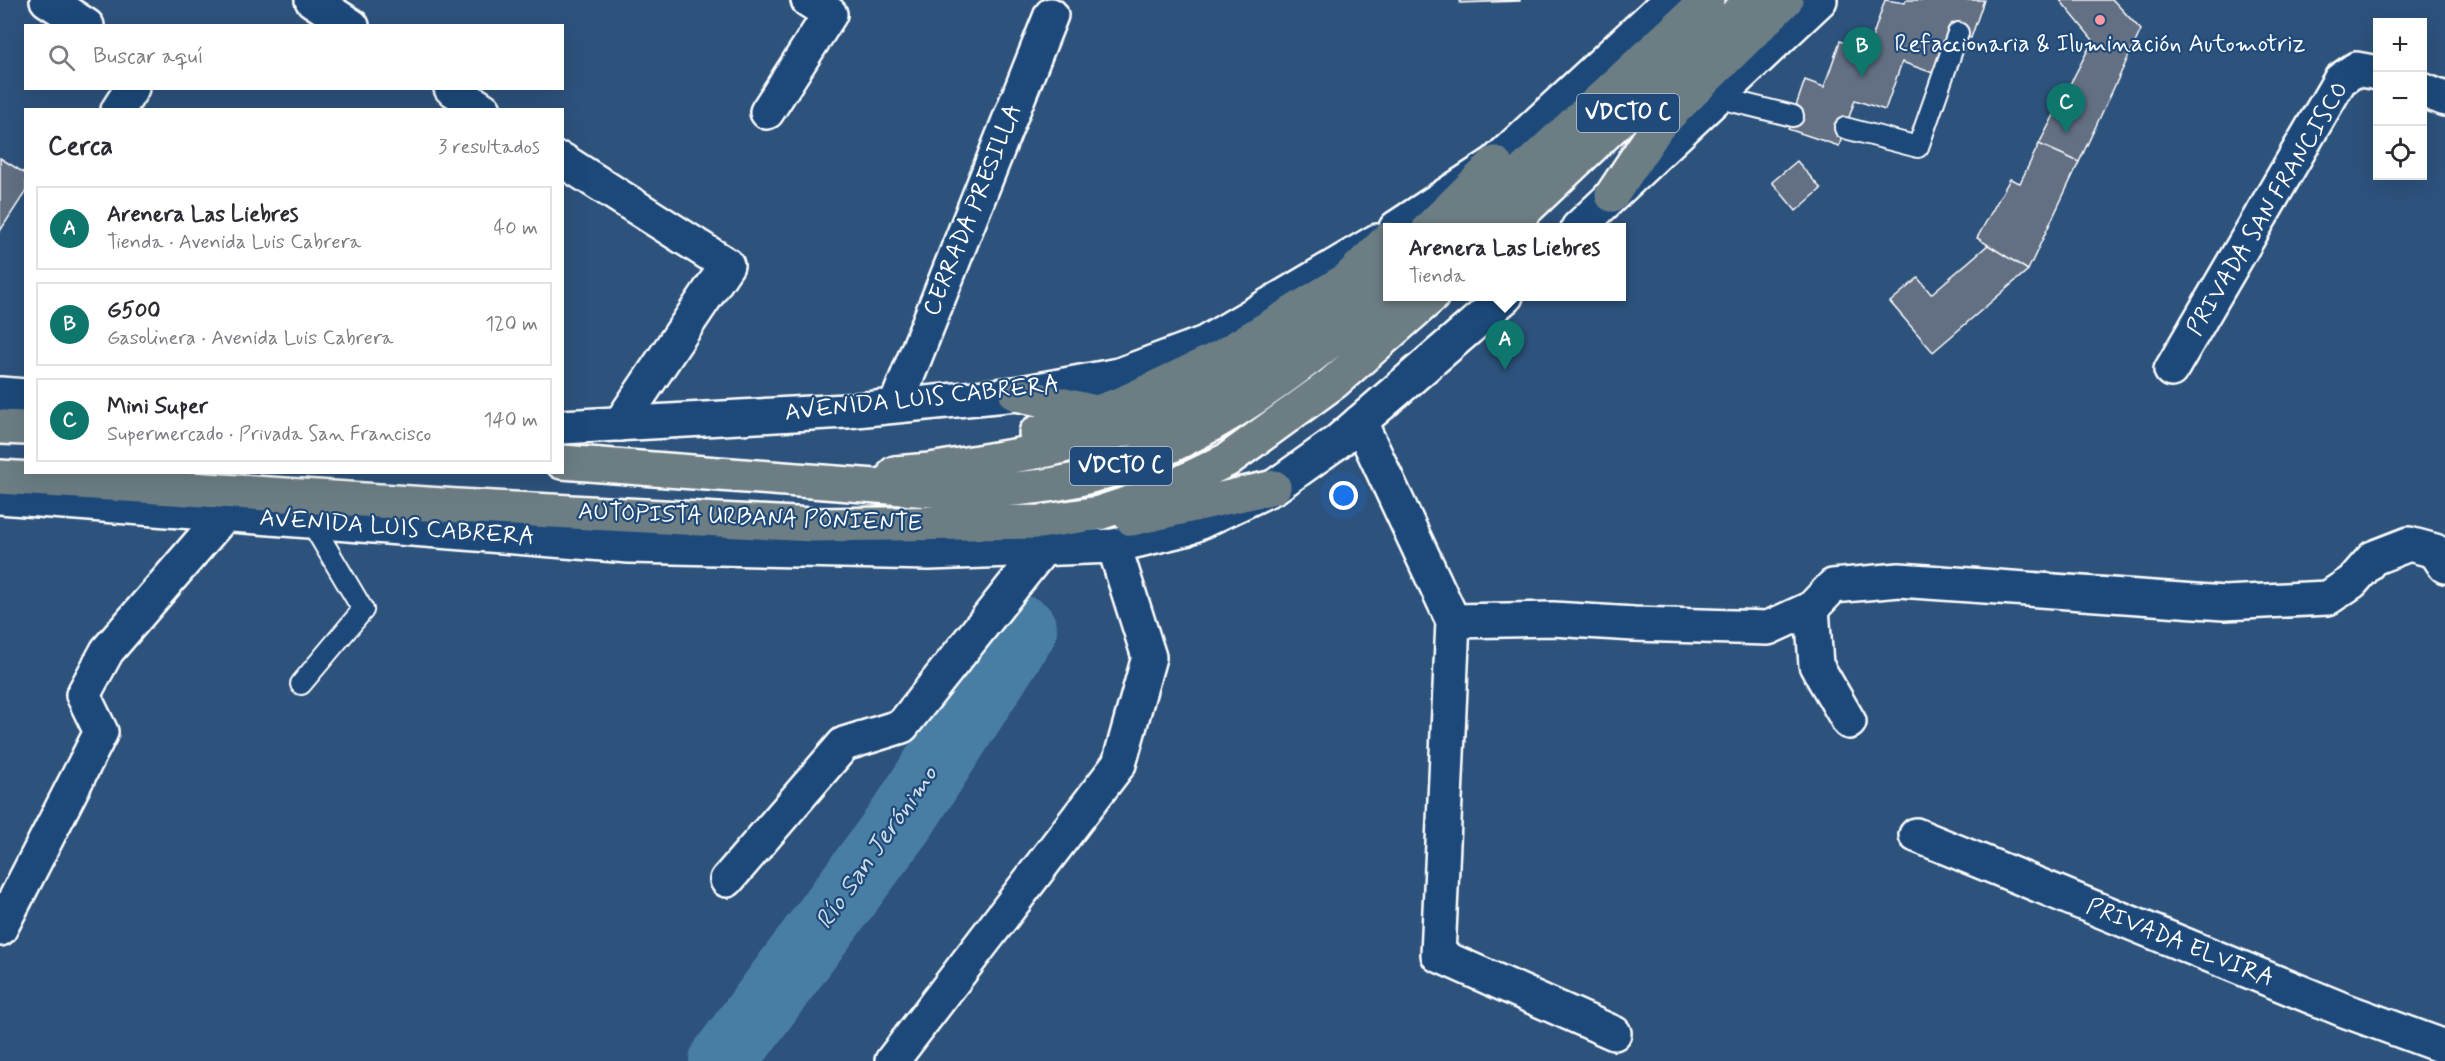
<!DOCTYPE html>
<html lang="es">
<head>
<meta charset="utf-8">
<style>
  :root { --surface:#fff; --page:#f2f2f3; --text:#2b2b33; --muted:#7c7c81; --line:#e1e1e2; --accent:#0f766e }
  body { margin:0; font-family:Mynerve,sans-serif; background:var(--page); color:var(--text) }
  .controls { position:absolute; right:18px; top:18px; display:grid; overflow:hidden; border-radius:0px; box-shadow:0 6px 24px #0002 }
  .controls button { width:54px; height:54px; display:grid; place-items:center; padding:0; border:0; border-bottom:2px solid var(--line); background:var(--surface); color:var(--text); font:30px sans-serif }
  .you { position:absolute; left:1344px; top:496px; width:21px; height:21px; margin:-15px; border:4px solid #fff; border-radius:50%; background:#1a73e8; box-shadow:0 0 0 9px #1a73e833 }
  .badge { display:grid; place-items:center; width:39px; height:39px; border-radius:50%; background:var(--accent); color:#fff; font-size:20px; font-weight:700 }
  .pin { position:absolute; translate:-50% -50px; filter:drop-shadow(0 2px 3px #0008) }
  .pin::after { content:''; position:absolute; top:32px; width:21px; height:18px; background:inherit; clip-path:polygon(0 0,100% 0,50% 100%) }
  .popup { position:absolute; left:1383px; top:223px; width:243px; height:78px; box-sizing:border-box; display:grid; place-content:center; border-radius:0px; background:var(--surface); filter:drop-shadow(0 2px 4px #0005); font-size:20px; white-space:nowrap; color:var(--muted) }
  .popup b { font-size:22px; color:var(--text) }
  .popup::after { content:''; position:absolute; left:50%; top:100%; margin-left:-12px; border:12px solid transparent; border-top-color:var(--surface) }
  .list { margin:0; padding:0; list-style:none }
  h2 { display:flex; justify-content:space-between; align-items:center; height:78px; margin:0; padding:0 24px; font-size:26px }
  h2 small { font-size:20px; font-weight:400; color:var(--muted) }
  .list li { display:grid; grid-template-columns:39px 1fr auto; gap:18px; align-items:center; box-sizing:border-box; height:84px; margin:0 12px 12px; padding:0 12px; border:2px solid var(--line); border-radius:0px }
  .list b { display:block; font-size:22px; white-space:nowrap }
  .list p { margin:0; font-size:20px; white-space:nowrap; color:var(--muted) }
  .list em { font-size:20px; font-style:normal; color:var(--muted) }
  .icon { flex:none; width:33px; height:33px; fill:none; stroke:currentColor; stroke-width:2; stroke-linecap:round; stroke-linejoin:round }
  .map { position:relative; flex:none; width:2445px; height:1061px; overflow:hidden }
  .search { position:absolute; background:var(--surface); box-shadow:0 6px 24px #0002; left:24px; top:24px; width:540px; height:66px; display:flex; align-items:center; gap:15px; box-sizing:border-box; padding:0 21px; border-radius:0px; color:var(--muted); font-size:22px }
  .panel { position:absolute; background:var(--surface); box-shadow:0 6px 24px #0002; left:24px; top:108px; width:540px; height:366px; border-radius:0px }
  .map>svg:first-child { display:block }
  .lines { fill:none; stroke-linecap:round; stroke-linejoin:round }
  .river { stroke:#487ea4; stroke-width:68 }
  .building { fill:#647084; stroke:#fff; stroke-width:1.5 }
  .service-casing { stroke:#fff; stroke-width:24 }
  .minor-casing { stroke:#fff; stroke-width:38 }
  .secondary-casing { stroke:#fff; stroke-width:38 }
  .motorway-casing { stroke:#fff; stroke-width:38 }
  .service { stroke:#1f4a7a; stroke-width:20 }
  .minor { stroke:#1f4a7a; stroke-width:33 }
  .secondary { stroke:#1f4a7a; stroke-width:33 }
  .motorway { stroke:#6c7e84; stroke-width:33 }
  .poi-dot { fill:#ff9aa2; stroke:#1f4a7a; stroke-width:2 }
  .labels { text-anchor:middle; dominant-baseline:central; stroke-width:4.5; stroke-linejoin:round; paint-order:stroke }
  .shield { fill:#1f4a7a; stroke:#bcc9d7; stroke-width:1.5 }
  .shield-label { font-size:22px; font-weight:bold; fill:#fff }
  .poi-label { font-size:24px; fill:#fff; stroke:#1f4a7a }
  .street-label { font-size:24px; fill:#fff; stroke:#1f4a7a }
  .water-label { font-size:26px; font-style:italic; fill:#d1dfe8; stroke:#1f4a7a }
</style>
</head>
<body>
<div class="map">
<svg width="2445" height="1061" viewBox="0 0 2445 1061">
  <rect width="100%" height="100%" fill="#2d527c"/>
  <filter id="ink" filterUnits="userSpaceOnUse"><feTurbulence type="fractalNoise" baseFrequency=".0167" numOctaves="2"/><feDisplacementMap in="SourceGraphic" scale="12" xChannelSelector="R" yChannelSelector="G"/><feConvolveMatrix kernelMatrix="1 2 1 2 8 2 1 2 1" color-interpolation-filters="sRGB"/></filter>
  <g filter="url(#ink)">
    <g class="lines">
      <path class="river" d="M723,1061L904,816L1023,630"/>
    </g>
    <path class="building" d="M1460,0H1520V1L1460,3Z
      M1885,0L1905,3L1906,0H1984L1971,38L1948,30L1933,73L1902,62L1885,110L1855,100L1839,146L1788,129L1805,80L1824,87L1840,41L1868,50Z
      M2060,0H2113L2141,30L2079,162L2039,144L2093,40Z
      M2039,144L2079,162L2028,270L1977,238L2010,179L2020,183Z
      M0,158L26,174V191L0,231Z
      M1797,161L1821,189L1796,211L1772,182Z
      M1988,245L2028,270L1933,352L1890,302L1918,278L1931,294Z"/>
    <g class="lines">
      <g class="service-casing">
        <path id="service" d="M1716,97L1793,116
          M1845,128L1918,147L1958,33
          M301,684L363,610L311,522"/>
      </g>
      <g class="minor-casing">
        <path id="minor" d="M47,0L87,26
          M312,0L352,26
          M451,88L484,110
          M2422,90L2445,99
          M118,110L132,88
          M767,112L830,14L808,0
          M562,160L727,265L620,424
          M2171,370L2340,80L2356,69L2378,73
          M896,405L1051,15
          M1360,422L1453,621L1438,955L1614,1033
          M1812,608L1816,665L1849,722
          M1453,621L1553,619L1634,624L1768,628L1812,608L1833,586L1899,580L2224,603L2328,598L2352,582L2373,558L2409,544L2435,551L2445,566
          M1916,835L2344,1010L2445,1047
          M727,880L844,744L902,726L1042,550
          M0,929L101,732L83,695L107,651L224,515
          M892,1061L1119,764L1149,657L1114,546"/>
      </g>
      <g class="secondary-casing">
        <path id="secondary" d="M1396,228L1495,163L1670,0
          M1578,228L1820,0
          M0,394L26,396
          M562,427L846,411L1016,394L1119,375L1205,343L1377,241
          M0,497L629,546L929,553L1114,546L1185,529L1274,487L1337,442L1506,296"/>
      </g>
      <g class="motorway-casing">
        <path id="motorway" d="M1612,195L1658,126L1786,0
          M1429,228L1495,163
          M1461,228L1707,0
          M1506,228L1661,81L1753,0
          M1016,394L1096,412
          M0,427L26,428
          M1036,433L1123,403L1220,357L1347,279L1388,239
          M562,462L942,491C992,491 1042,490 1091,476C1181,451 1259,399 1331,341C1350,325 1370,311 1388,294
          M895,473L930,470L1048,450L1134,427L1192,407L1233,384L1350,299L1388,266
          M0,477L458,506L813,525L1040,522L1099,513L1157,494L1227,460L1333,383L1432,296
          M1132,519L1274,487"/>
      </g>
      <use href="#service" class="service"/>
      <use href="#minor" class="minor"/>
      <use href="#secondary" class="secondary"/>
      <use href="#motorway" class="motorway"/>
    </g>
  </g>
  <circle class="poi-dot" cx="2100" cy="20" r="6"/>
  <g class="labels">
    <g class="shield">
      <rect x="1577" y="94" width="102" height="38" rx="4.5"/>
      <rect x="1070" y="447" width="102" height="38" rx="4.5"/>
    </g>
    <g class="shield-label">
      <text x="1628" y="113">VDCTO C</text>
      <text x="1121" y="466">VDCTO C</text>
    </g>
    <g class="poi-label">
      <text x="2100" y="44">Refaccionaria &amp; Iluminación Automotriz</text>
    </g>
    <g class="street-label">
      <text transform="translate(2268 209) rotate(-59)">PRIVADA SAN FRANCISCO</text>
      <text transform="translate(973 210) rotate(-68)">CERRADA PRESILLA</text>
      <text transform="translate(922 399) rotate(-6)">AVENIDA LUIS CABRERA</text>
      <text transform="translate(750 518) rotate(2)">AUTOPISTA URBANA PONIENTE</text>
      <text transform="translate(397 528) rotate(4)">AVENIDA LUIS CABRERA</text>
      <text transform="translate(2180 943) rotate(22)">PRIVADA ELVIRA</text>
    </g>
    <g class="water-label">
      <text transform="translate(877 848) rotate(-55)">Río San Jerónimo</text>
    </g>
  </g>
</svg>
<div class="controls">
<button>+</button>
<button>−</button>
<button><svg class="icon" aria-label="locate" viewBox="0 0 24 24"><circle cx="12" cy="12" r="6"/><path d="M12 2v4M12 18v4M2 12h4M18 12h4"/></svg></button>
</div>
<div class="you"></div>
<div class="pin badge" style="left:1505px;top:370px">A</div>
<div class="popup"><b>Arenera Las Liebres</b>Tienda</div>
<div class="pin badge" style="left:1862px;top:77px">B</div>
<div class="pin badge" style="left:2066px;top:133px">C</div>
<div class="search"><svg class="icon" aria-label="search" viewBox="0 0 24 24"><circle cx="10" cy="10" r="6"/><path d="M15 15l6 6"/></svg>Buscar aquí</div>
<section class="panel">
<h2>Cerca<small>3 resultados</small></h2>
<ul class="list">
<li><span class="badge">A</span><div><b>Arenera Las Liebres</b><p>Tienda · Avenida Luis Cabrera</p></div><em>40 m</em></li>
<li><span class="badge">B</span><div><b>G500</b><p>Gasolinera · Avenida Luis Cabrera</p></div><em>120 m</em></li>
<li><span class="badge">C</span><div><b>Mini Super</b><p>Supermercado · Privada San Francisco</p></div><em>140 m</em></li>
</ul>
</section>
</div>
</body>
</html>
